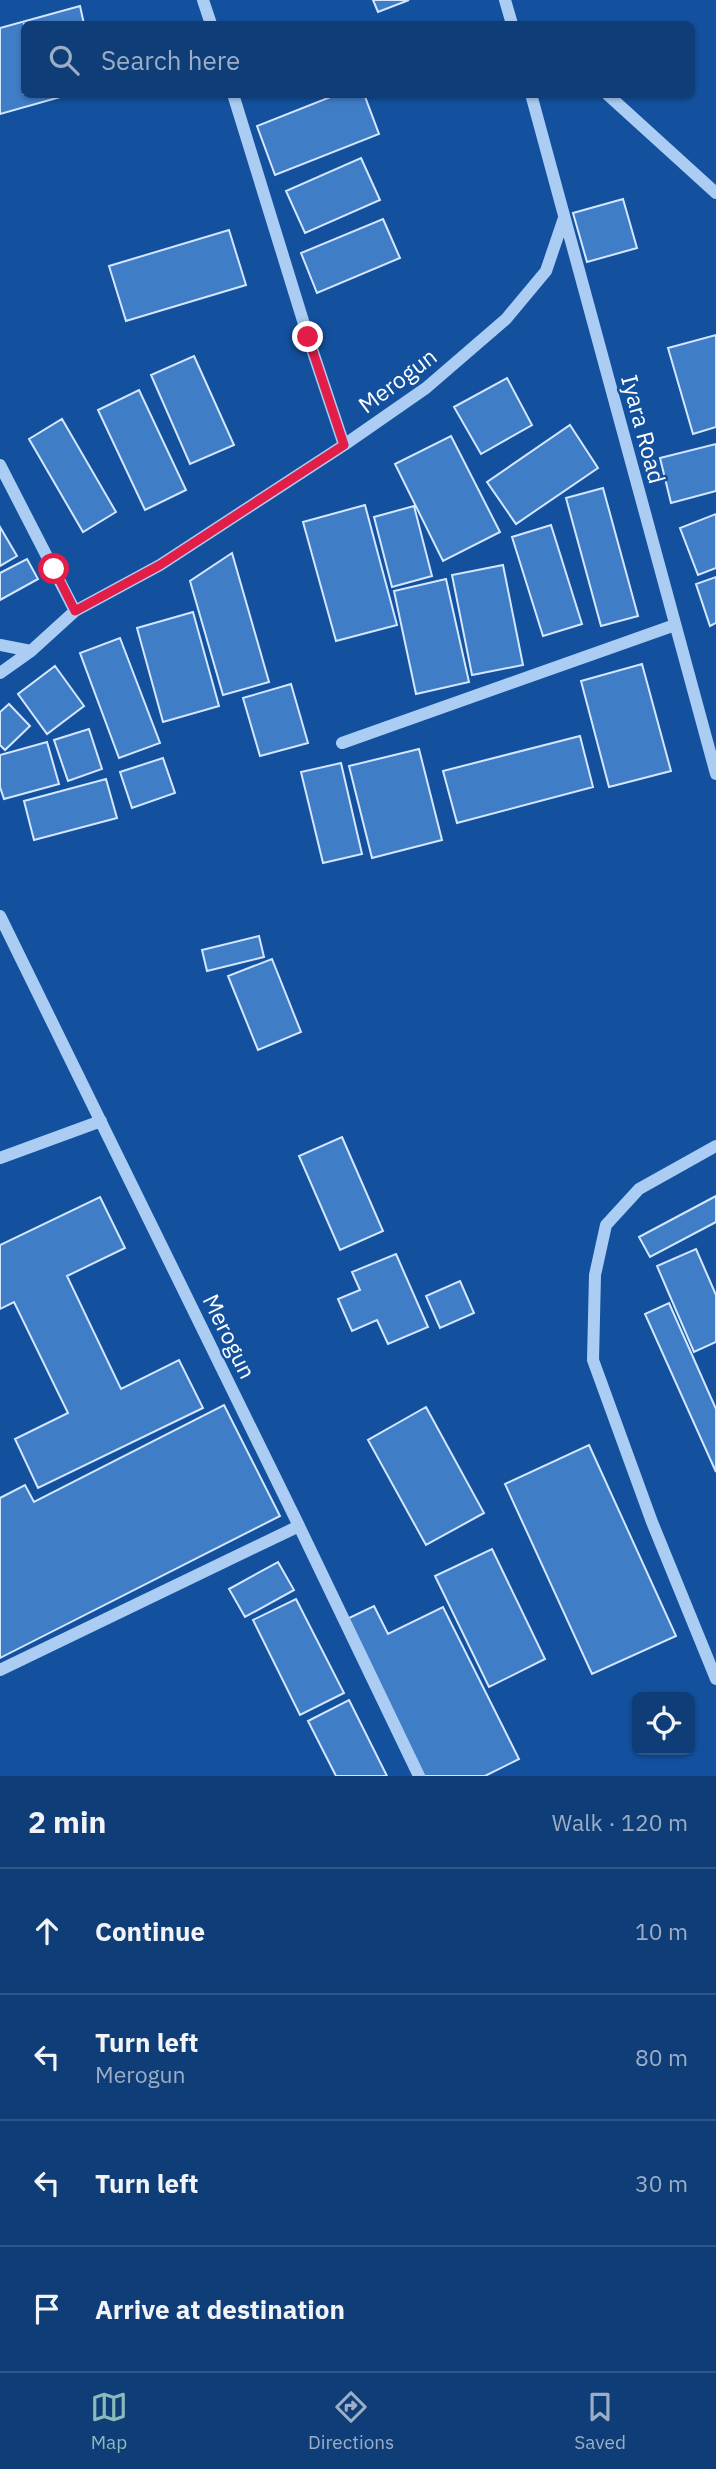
<!DOCTYPE html>
<html lang="en">
<head>
<meta charset="utf-8">
<style>
  :root { --surface:#0e3d77; --page:#17447c; --text:#f1f3f6; --muted:#9baec6; --line:#2e5689; --accent:#8bbbb9 }
  body { margin:0; font-family:"IBM Plex Sans",sans-serif; background:var(--page); color:var(--text) }
  .controls { position:absolute; right:21px; bottom:21px; display:grid; overflow:hidden; border-radius:10px; box-shadow:0 2px 5px #0004 }
  .controls button { width:63px; height:63px; display:grid; place-items:center; padding:0; border:0; border-bottom:2px solid var(--line); background:var(--surface); color:var(--text); font:35px sans-serif }
  .stop { position:absolute; width:21px; height:21px; margin:-16px; border:5px solid #e11d48; border-radius:50%; background:#fff }
  .stop.end { background:#e11d48; border-color:#fff; box-shadow:0 2px 7px #0008 }
  .list { margin:0; padding:0; list-style:none }
  h2 { display:flex; justify-content:space-between; align-items:center; height:91px; margin:0; padding:0 28px; font-size:30px }
  h2 small { font-size:23px; font-weight:400; color:var(--muted) }
  .list li { display:grid; grid-template-columns:46px 1fr auto; gap:21px; align-items:center; box-sizing:border-box; height:126px; padding:0 28px; border-top:2px solid var(--line) }
  .list b { display:block; font-size:26px; white-space:nowrap }
  .list p { margin:0; font-size:23px; white-space:nowrap; color:var(--muted) }
  .list em { font-size:23px; font-style:normal; color:var(--muted) }
  .icon { flex:none; width:38px; height:38px; fill:none; stroke:currentColor; stroke-width:2; stroke-linecap:round; stroke-linejoin:round }
  .map { position:relative; flex:none; width:716px; height:1776px; overflow:hidden }
  .search { position:absolute; background:var(--surface); box-shadow:0 2px 5px #0004; left:21px; right:21px; top:21px; height:77px; display:flex; align-items:center; gap:18px; box-sizing:border-box; padding:0 24px; border-radius:10px; color:var(--muted); font-size:26px }
  .sheet { height:595px; background:var(--surface) }
  nav { display:flex; justify-content:space-around; align-items:center; box-sizing:border-box; height:98px; border-top:2px solid var(--line); background:var(--surface); font-size:19px; color:var(--muted) }
  nav a { display:grid; justify-items:center; gap:4px }
  nav .on { color:var(--accent) }
  .map>svg:first-child { display:block }
  .building { fill:#407dc7; stroke:#d4e7fe; stroke-width:2 }
  .lines { fill:none; stroke-linecap:round; stroke-linejoin:round }
  .minor { stroke:#abcdf4; stroke-width:12 }
  .route { stroke:#e11d48; stroke-width:9 }
  .labels { text-anchor:middle; dominant-baseline:central; stroke-width:5; stroke-linejoin:round; paint-order:stroke }
  .street-label { font-size:23px; fill:#fff; stroke:#13519f }
</style>
</head>
<body>
<div class="map">
<svg width="716" height="1776" viewBox="0 0 716 1776">
  <rect width="100%" height="100%" fill="#13519f"/>
  <path class="building" d="M373,0H409L378,12Z
    M80,6L84,24H24V94H71L0,114V28Z
    M338,94H364L379,134L275,175L257,126Z
    M361,158L380,200L305,233L286,191Z
    M623,199L637,248L587,262L573,213Z
    M383,219L400,258L317,293L301,253Z
    M229,230L246,285L126,321L109,266Z
    M716,335V427L693,434L668,348Z
    M194,356L234,445L190,464L151,375Z
    M507,378L532,425L481,454L454,407Z
    M139,390L186,490L145,510L98,410Z
    M62,419L116,512L83,532L29,439Z
    M570,425L598,468L516,524L487,482Z
    M451,436L500,532L443,561L395,464Z
    M716,444V491L671,503L660,458Z
    M603,488L638,616L601,626L566,498Z
    M365,505L397,625L336,641L303,522Z
    M414,506L432,576L392,587L374,517Z
    M716,514V568L698,575L680,528Z
    M551,525L582,624L543,636L512,537Z
    M0,527L17,556L0,566Z
    M232,553L269,682L223,695L190,581Z
    M27,559L38,579L0,600V573Z
    M503,565L523,665L472,675L452,575Z
    M716,577V623L710,626L696,584Z
    M446,579L469,682L416,694L394,591Z
    M193,612L219,706L163,722L137,628Z
    M120,638L160,743L119,758L80,653Z
    M642,664L671,771L609,787L581,681Z
    M55,666L84,706L47,734L18,694Z
    M291,684L308,743L260,756L243,698Z
    M9,704L30,726L5,750L0,745V712Z
    M89,729L102,769L68,781L54,740Z
    M580,736L593,787L457,823L443,771Z
    M47,742L59,784L4,799L0,787V755Z
    M419,749L442,840L372,858L349,766Z
    M163,758L175,793L132,808L120,772Z
    M341,763L362,854L323,863L301,772Z
    M106,779L117,818L34,840L24,801Z
    M259,936L264,957L207,971L202,950Z
    M272,959L301,1032L258,1050L228,976Z
    M342,1137L383,1231L340,1250L299,1156Z
    M716,1196V1222L650,1257L639,1237Z
    M100,1197L125,1248L67,1276L121,1389L179,1360L203,1408L38,1488L15,1439L68,1413L14,1302L0,1309V1245Z
    M696,1249L716,1295V1342L694,1352L657,1266Z
    M396,1254L428,1327L388,1344L377,1320L352,1331L338,1299L360,1290L352,1272Z
    M460,1281L474,1313L440,1328L426,1296Z
    M669,1303L716,1409V1472L645,1314Z
    M224,1405L280,1516L0,1658V1498L25,1485L34,1502Z
    M426,1407L484,1513L426,1545L368,1440Z
    M589,1445L676,1636L592,1674L505,1484Z
    M492,1549L545,1659L489,1687L435,1576Z
    M278,1562L294,1590L245,1617L229,1589Z
    M296,1599L344,1693L300,1715L253,1620Z
    M374,1606L388,1634L443,1607L519,1759L485,1776H424L347,1619Z
    M349,1700L387,1776H336L308,1721Z"/>
  <g class="lines">
    <path class="minor" d="M203,0L211,24
      M505,0L512,24
      M233,94L308,337L344,445
      M531,94L716,774
      M607,94L716,193
      M0,465L75,611
      M0,645L31,651
      M0,673L31,651L75,611L160,565L344,445L426,388L506,319L546,271L564,218
      M342,743L675,625
      M0,916L299,1526L419,1776
      M716,1146L639,1189L606,1225L595,1275L593,1360L652,1522L716,1679
      M0,1158L101,1121
      M0,1670L299,1526"/>
  </g>
  <g class="lines">
    <path class="route" d="M54,569L75,611L160,565L344,445L308,337"/>
  </g>
  <g class="labels">
    <g class="street-label">
      <text transform="translate(397 380) rotate(-37)">Merogun</text>
      <text transform="translate(644 429) rotate(75)">Iyara Road</text>
      <text transform="translate(230 1336) rotate(64)">Merogun</text>
    </g>
  </g>
</svg>
<div class="controls">
<button><svg class="icon" aria-label="locate" viewBox="0 0 24 24"><circle cx="12" cy="12" r="6"/><path d="M12 2v4M12 18v4M2 12h4M18 12h4"/></svg></button>
</div>
<div class="stop" style="left:54px;top:569px"></div>
<div class="stop end" style="left:308px;top:337px"></div>
<div class="search"><svg class="icon" aria-label="search" viewBox="0 0 24 24"><circle cx="10" cy="10" r="6"/><path d="M15 15l6 6"/></svg>Search here</div>
</div>
<section class="sheet">
<h2>2 min<small>Walk · 120 m</small></h2>
<ul class="list">
<li><svg class="icon" aria-label="ahead" viewBox="0 0 24 24"><path d="M12 20V5M6 11l6-6 6 6"/></svg><div><b>Continue</b></div><em>10 m</em></li>
<li><svg class="icon" aria-label="left" viewBox="0 0 24 24"><path d="M17 20v-9H6M10 6l-5 5 5 5"/></svg><div><b>Turn left</b><p>Merogun</p></div><em>80 m</em></li>
<li><svg class="icon" aria-label="left" viewBox="0 0 24 24"><path d="M17 20v-9H6M10 6l-5 5 5 5"/></svg><div><b>Turn left</b></div><em>30 m</em></li>
<li><svg class="icon" aria-label="arrive" viewBox="0 0 24 24"><path d="M6 21V4h12l-3 4 3 4H6"/></svg><div><b>Arrive at destination</b></div></li>
</ul>
</section>
<nav>
<a class="on"><svg class="icon" aria-label="map" viewBox="0 0 24 24"><path d="M3 6l6-2 6 2 6-2v14l-6 2-6-2-6 2zM9 4v14M15 6v14"/></svg>Map</a>
<a><svg class="icon" aria-label="directions" viewBox="0 0 24 24"><path d="M12 3l9 9-9 9-9-9zM9 14v-3h6M13 9l2 2-2 2"/></svg>Directions</a>
<a><svg class="icon" aria-label="saved" viewBox="0 0 24 24"><path d="M7 4h10v16l-5-4-5 4z"/></svg>Saved</a>
</nav>
</body>
</html>
